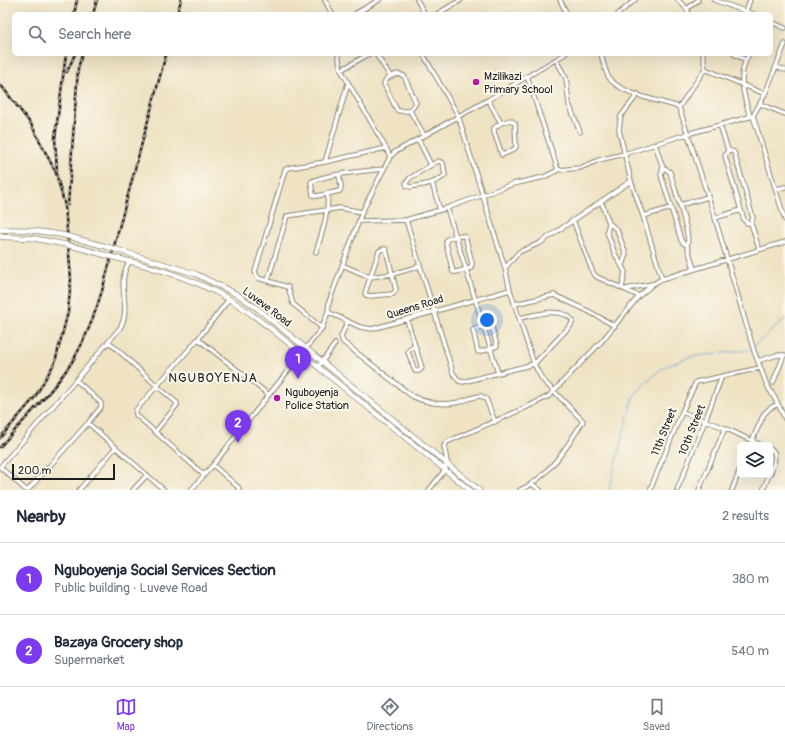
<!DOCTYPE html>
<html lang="en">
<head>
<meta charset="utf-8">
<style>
  :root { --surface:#fff; --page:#f2f2f3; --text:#1f2937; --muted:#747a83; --line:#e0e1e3; --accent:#7c3aed }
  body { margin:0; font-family:Pangolin,sans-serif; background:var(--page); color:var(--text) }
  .controls { position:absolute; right:12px; bottom:12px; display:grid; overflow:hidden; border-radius:6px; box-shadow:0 4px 16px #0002 }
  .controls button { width:36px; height:36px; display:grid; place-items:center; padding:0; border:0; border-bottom:1px solid var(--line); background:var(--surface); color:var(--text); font:20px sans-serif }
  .scale { position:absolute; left:12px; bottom:10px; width:103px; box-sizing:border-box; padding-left:4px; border:2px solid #1c1c1c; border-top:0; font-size:11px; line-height:14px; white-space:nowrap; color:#1c1c1c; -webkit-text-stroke:3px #fbf7ec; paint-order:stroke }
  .you { position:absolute; left:487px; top:320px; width:14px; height:14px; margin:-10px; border:3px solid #fff; border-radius:50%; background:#1a73e8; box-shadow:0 0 0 6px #1a73e833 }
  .badge { display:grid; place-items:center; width:26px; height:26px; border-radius:50%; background:var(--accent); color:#fff; font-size:13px; font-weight:700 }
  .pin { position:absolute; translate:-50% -33px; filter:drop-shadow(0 1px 2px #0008) }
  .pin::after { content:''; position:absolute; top:21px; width:14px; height:12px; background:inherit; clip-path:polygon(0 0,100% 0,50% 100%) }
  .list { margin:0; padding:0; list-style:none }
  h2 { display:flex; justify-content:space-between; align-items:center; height:52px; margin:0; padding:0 16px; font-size:17px }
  h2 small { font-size:13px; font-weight:400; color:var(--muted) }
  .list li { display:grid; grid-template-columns:26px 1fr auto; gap:12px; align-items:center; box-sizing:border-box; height:72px; padding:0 16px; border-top:1px solid var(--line) }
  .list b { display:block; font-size:15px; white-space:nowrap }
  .list p { margin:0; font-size:13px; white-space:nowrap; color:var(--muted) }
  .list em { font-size:13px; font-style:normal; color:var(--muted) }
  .icon { flex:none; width:22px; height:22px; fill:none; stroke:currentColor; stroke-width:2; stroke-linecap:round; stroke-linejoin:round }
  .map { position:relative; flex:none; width:785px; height:490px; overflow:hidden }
  .search { position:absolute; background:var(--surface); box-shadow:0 4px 16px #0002; left:12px; right:12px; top:12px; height:44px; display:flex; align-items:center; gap:10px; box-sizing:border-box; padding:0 14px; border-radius:6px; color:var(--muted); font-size:15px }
  .sheet { height:196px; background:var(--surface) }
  nav { display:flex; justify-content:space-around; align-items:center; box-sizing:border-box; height:56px; border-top:1px solid var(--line); background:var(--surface); font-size:11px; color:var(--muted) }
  nav a { display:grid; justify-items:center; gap:2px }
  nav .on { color:var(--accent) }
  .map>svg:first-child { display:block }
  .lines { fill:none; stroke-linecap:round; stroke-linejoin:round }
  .stream { stroke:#63a7d8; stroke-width:1 }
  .minor-casing { stroke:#868070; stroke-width:5.5 }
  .tertiary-casing { stroke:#868070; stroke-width:6 }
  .minor { stroke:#fff; stroke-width:3.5 }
  .tertiary { stroke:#fff; stroke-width:4.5 }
  .rail-casing { stroke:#1c1c1c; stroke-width:2.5 }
  .rail { stroke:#fbf7ec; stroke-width:1; stroke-dasharray:3; stroke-linecap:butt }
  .tertiary-bridge-casing { stroke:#868070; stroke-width:6; stroke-linecap:butt }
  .tertiary-bridge { stroke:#fff; stroke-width:4.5 }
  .poi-dot { fill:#b5179e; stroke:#fbf7ec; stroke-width:1.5 }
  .labels { text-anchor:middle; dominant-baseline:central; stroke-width:4; stroke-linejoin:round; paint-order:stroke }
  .poi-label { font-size:11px; fill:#1c1c1c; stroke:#fbf7ec; text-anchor:start }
  .street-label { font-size:11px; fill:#1c1c1c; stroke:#fbf7ec }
  .quarter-label { font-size:13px; letter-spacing:1px; fill:#1c1c1c; stroke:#fbf7ec }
</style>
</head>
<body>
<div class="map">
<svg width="785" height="490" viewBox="0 0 785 490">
  <rect width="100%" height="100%" fill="#fbf7ec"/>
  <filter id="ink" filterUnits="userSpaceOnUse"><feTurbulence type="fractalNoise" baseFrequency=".025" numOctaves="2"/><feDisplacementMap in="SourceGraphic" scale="8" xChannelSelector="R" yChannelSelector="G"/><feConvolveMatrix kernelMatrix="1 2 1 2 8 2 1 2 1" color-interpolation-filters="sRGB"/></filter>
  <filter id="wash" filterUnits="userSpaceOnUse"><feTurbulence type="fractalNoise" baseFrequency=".012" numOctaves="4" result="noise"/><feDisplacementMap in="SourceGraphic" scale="16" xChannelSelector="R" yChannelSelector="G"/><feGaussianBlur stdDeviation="0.9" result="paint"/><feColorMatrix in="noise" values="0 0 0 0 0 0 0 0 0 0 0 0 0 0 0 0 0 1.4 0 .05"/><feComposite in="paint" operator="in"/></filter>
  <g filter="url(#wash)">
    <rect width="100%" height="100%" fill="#efe3c4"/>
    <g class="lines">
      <path class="stream" d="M754,346L785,319
        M609,490L633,397L648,380L663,368L689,357L749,350L751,348"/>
    </g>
  </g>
  <g filter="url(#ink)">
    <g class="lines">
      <g class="minor-casing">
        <path id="minor" d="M325,0L332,14
          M417,0L425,14
          M560,0L567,14
          M678,0L687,9L689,14
          M714,0L753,14
          M687,9L698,0
          M355,14L379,0
          M437,14L461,0
          M618,14L635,0
          M745,14L750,0
          M771,22L785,28
          M338,54L341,70L386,148L390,157
          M376,54L390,76
          M423,54L458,115L505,268L510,290L534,364L542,379L583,421C568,446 547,479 520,490
          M601,54C603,62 605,71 609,78C620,94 660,101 679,107L705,69L703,54
          M734,54L746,60
          M749,54C736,76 744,94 750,117
          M556,60L566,78L569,104L580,132
          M776,67L785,70
          M705,69L765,94
          M341,70L369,54
          M399,74L404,76L416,103L410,111H399L397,110L384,84C385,77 393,75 399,74Z
          M527,76L558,170
          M638,94L621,116L620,121L619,130L631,181L643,216L662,279
          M488,100L501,123
          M760,104L785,114
          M679,107L715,218L754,351L767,385L778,404L785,419
          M410,111L424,135
          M753,116L785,220
          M510,120L515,123L516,147L513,150L502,155L494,132V128L501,123Z
          M720,125L728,150L734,152L753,218L751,223H747L744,220L725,156L728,150
          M418,139L431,165
          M655,144L663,168
          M438,161L443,163L445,175C436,184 421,185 410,187L407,186L406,183L410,178Z
          M325,162L348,83
          M663,168L666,169L670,172C673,185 692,236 687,245L683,243L681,240L661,175Z
          M339,175L341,186L340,191L317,196L313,195L311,182C323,174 367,171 383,169
          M432,183L440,210
          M776,189L785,187
          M601,201L609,223L617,230L626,254L622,265
          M680,205L708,197
          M447,208L498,373
          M643,216L671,208
          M715,218L741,210
          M406,220L453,373L459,381L463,382L534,364L571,325L573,321C563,306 534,315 520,318
          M573,220L593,273L597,277L639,296
          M359,221L406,220L416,217L447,208L513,184L544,177L558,170L580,168L599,160L624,154L687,134L753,116L765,94L785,44
          M609,223L607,232L615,254L625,272L622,288
          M751,223L759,249
          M456,236H465L472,263L471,268L456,272H453L446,243L447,239Z
          M687,245L694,269
          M383,249H386L396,290L393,294L370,296L366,295L365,293L379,251Z
          M316,252C323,230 328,216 328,193
          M342,265L370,277L393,274L420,266
          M505,268L519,252L540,243L631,181
          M268,280L287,216L340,208L362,212
          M626,289L652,284
          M515,304L554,295L588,311L615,326
          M328,312L360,327L372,329L510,290
          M407,320L422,368L419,371H415L408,352L409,350L415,346
          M348,321L341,336L343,342L412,396C426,403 444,406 459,402C466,400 474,396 481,396L486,399L495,422
          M489,324H491L497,346L490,349L478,352L473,330Z
          M322,328L293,304L288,287L258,278L255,272L285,170L288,168L325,162L386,148
          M198,339L229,299
          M109,342L156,385L177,403V405L155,432
          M758,361L777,355H785
          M318,367L335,344
          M773,383L784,355
          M682,412L725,428L761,445
          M88,423L164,490
          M750,445L764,414L770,408L778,404
          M770,449L774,452C776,460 773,466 770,474
          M213,465L239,488L238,490
          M0,467L76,380L120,328C133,306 114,283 130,261
          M0,467L26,490
          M204,475L136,415V410L198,339L269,395
          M532,484L540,490
          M28,490L88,423L101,407V403L76,380
          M79,490L116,447
          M133,490L147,475
          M191,490L213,465L322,328L328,312L329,302L362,212L390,157L395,152L488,100L565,54
          M429,490L445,470L447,461L444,446L447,442L525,408L549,396L601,342L639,296L653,284L662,279L785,242
          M650,490L682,412L696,382L760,368
          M677,490L705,421L722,376
          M699,490L725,428
          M732,490L740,469
          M763,490L769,475"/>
      </g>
      <g class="tertiary-casing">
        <path id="tertiary" d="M0,230C21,228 42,231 63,235
          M0,237L32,238L63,244
          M78,239L108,247
          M80,248L105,255
          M118,250L196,274L238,295L258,309L479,490
          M116,258C154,267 195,279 229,299C243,307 256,318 270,328L470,490"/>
      </g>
      <use href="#minor" class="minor"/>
      <use href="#tertiary" class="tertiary"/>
      <g class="rail-casing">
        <path id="rail" d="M74,14L77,0
          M93,14L97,0
          M177,14L181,0
          M67,72L75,54
          M0,84L31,124L56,173L65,206L71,279L68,312L55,362L35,397L0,438
          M57,171L55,138L66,54
          M68,205L78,69L82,54
          M0,447C25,418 55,390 75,357C87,336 95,314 102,291L166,54"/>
      </g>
      <use href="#rail" class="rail"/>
      <g class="tertiary-bridge-casing">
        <path id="tertiary-bridge" d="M63,235L78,239
          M63,244L80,248
          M108,247L118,250
          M105,255L116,258"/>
      </g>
      <use href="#tertiary-bridge" class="tertiary-bridge"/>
    </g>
  </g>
  <g class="poi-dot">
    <circle cx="476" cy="82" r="4"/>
    <circle cx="277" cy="398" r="4"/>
  </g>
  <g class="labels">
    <g class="poi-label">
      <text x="484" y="76">Mzilikazi<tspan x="484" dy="13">Primary School</tspan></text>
      <text x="285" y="392">Nguboyenja<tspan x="285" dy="13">Police Station</tspan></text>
    </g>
    <g class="street-label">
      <text transform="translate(267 307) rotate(37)">Luveve Road</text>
      <text transform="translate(415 307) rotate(-17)">Queens Road</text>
      <text transform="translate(692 430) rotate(-68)">10th Street</text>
      <text transform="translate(664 432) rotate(-68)">11th Street</text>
    </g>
    <g class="quarter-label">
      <text x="213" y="378">NGUBOYENJA</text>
    </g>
  </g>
</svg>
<div class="controls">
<button><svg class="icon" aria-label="layers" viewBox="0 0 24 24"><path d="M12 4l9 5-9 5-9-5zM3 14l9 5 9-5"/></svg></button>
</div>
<div class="scale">200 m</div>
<div class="you"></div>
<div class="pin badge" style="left:298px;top:379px">1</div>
<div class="pin badge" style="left:238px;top:443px">2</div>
<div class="search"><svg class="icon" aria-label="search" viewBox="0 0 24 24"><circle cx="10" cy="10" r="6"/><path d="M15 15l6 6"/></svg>Search here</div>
</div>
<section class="sheet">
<h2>Nearby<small>2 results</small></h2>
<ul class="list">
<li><span class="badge">1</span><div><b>Nguboyenja Social Services Section</b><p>Public building · Luveve Road</p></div><em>380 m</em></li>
<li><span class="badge">2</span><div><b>Bazaya Grocery shop</b><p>Supermarket</p></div><em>540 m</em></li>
</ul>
</section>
<nav>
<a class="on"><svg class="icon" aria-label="map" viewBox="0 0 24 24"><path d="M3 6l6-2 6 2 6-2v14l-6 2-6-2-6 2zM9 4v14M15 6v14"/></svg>Map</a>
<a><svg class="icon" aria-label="directions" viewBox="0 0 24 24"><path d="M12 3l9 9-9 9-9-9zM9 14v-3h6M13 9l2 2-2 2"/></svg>Directions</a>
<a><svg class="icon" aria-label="saved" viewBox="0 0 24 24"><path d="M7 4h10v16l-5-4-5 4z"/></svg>Saved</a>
</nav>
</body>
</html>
